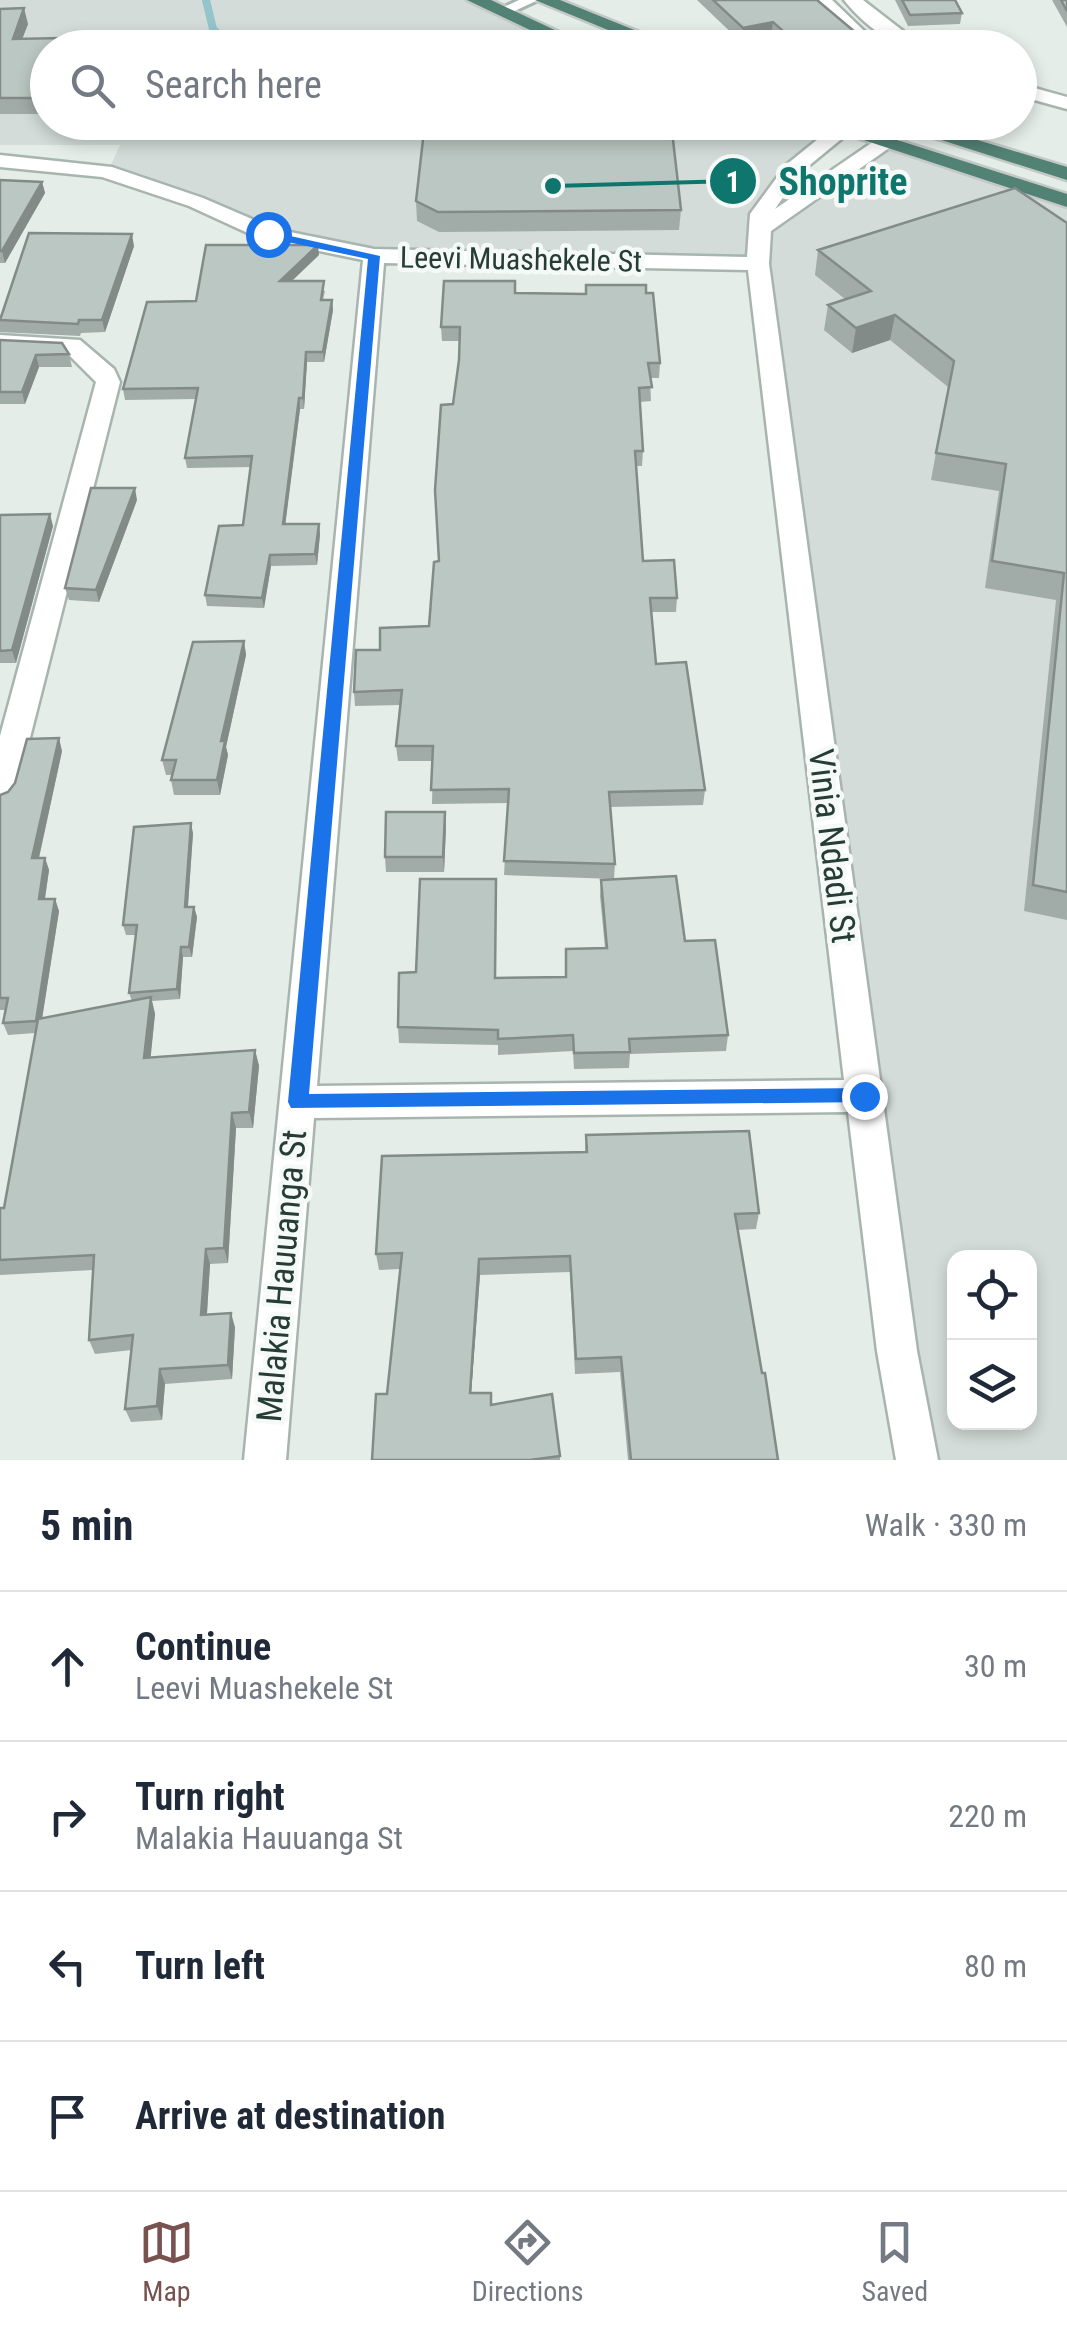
<!DOCTYPE html>
<html lang="en">
<head>
<meta charset="utf-8">
<style>
  :root { --surface:#fff; --page:#f6f6f7; --text:#1f2937; --muted:#747a83; --line:#e0e1e3; --accent:#77524f }
  body { margin:0; font-family:"Roboto Condensed",sans-serif; background:var(--page); color:var(--text) }
  .controls { position:absolute; right:30px; bottom:30px; display:grid; overflow:hidden; border-radius:20px; box-shadow:0 5px 15px #0003 }
  .controls button { width:90px; height:90px; display:grid; place-items:center; padding:0; border:0; border-bottom:2px solid var(--line); background:var(--surface); color:var(--text); font:50px sans-serif }
  .stop { position:absolute; width:30px; height:30px; margin:-22px; border:8px solid #1a73e8; border-radius:50%; background:#fff }
  .stop.end { background:#1a73e8; border-color:#fff; box-shadow:0 2px 10px #0008 }
  .list { margin:0; padding:0; list-style:none }
  h2 { display:flex; justify-content:space-between; align-items:center; height:130px; margin:0; padding:0 40px; font-size:42px }
  h2 small { font-size:32px; font-weight:400; color:var(--muted) }
  .list li { display:grid; grid-template-columns:65px 1fr auto; gap:30px; align-items:center; box-sizing:border-box; height:150px; padding:0 40px; border-top:2px solid var(--line) }
  .list b { display:block; font-size:38px; white-space:nowrap }
  .list p { margin:0; font-size:32px; white-space:nowrap; color:var(--muted) }
  .list em { font-size:32px; font-style:normal; color:var(--muted) }
  .icon { flex:none; width:55px; height:55px; fill:none; stroke:currentColor; stroke-width:2; stroke-linecap:round; stroke-linejoin:round }
  .map { position:relative; flex:none; width:1067px; height:1460px; overflow:hidden }
  .search { position:absolute; background:var(--surface); box-shadow:0 5px 15px #0003; left:30px; right:30px; top:30px; height:110px; display:flex; align-items:center; gap:25px; box-sizing:border-box; padding:0 35px; border-radius:55px; color:var(--muted); font-size:38px }
  .sheet { height:730px; background:var(--surface) }
  nav { display:flex; justify-content:space-around; align-items:center; box-sizing:border-box; height:140px; border-top:2px solid var(--line); background:var(--surface); font-size:28px; color:var(--muted) }
  nav a { display:grid; justify-items:center; gap:5px }
  nav .on { color:var(--accent) }
  .map>svg:first-child { display:block }
  .built { fill:#d3dcd8; fill-rule:evenodd }
  .lines { fill:none; stroke-linecap:round; stroke-linejoin:round }
  .stream { stroke:#94c5cb; stroke-width:8 }
  .service-casing { stroke:#a8b5af; stroke-width:6 }
  .minor-casing { stroke:#a8b5af; stroke-width:5 }
  .trunk-casing { stroke:#c2c9c6; stroke-width:5 }
  .service { fill:#fff; fill-rule:evenodd }
  .minor { fill:#fff; fill-rule:evenodd }
  .trunk { fill:#528274; fill-rule:evenodd }
  .wall { fill:#a1aba7 }
  .shaded-wall { fill:#838b88 }
  .building { fill:#bbc7c2; stroke:#838b88; stroke-width:2.5 }
  .route { fill:#1a73e8 }
  .labels { text-anchor:middle; dominant-baseline:central; stroke-width:9; stroke-linejoin:round; paint-order:stroke }
  .far-street-label { font-size:30px; fill:#263d35; stroke:#f5f9f7 }
  .street-label { font-size:35px; fill:#263d35; stroke:#f5f9f7 }
  .leader { fill:none; stroke:#0f766e; stroke-width:4 }
  .callout-dot { fill:#0f766e; stroke:#f5f9f7; stroke-width:4 }
  .mark-label { font-size:30px; text-anchor:middle; font-weight:bold; fill:#fff }
  .callout-label { font-size:38px; text-anchor:middle; font-weight:bold; fill:#0f766e; stroke:#f5f9f7; stroke-width:9; stroke-linejoin:round; paint-order:stroke }
</style>
</head>
<body>
<div class="map">
<svg width="1067" height="1460" viewBox="0 0 1067 1460">
  <rect width="100%" height="100%" fill="#e5ede9"/>
  <path class="built" d="M0,0H476L584,47L48,48V122L819,123L843,130L793,169L759,229L888,144L1067,201V1460H917L758,264L374,256L269,234L109,169L120,145H0ZM954,1258H1030V1422H954Z"/>
  <g class="lines">
    <path class="stream" d="M206,0L213,29L232,48"/>
    <g class="service-casing">
      <path id="service" d="M519,0H538L506,15L494,12Z"/>
    </g>
    <g class="minor-casing">
      <path id="minor" d="M814,0H832L882,48H861L826,17Z
        M844,0H863L925,48C893,48 864,25 844,0Z
        M1020,84L1067,97V109L1020,96Z
        M839,122H862L800,173L775,209L902,122H926L771,231L769,264L917,1351L938,1460H896L877,1351L848,1112L314,1118L286,1460H244L363,260L261,239L189,206L102,177L0,167V155L112,167L203,198L275,229L374,249L747,257L750,214L786,165ZM384,263L748,270L844,1080L317,1086Z
        M0,335L80,340L114,369L120,382L16,793L11,801L0,805V736L96,382L66,352L0,349Z"/>
    </g>
    <g class="trunk-casing">
      <path id="trunk" d="M467,0H491L593,48H568Z
        M535,0H560L679,48H652Z
        M809,122H841L1067,194V207Z
        M885,122H918L1067,167V180Z"/>
    </g>
    <use href="#service" class="service"/>
    <use href="#minor" class="minor"/>
    <use href="#trunk" class="trunk"/>
  </g>
  <path class="wall" d="M697,0H817L859,48H782L771,38L742,43Z
    M895,0H955L962,13L960,24L908,26Z
    M1052,0H1067V27Z
    M0,9L28,24L22,39L48,48V97L40,114H0Z
    M354,122H671L681,210L679,230L439,232L417,221L416,201L425,125L354,124Z
    M0,180L42,182L45,193L5,263H0Z
    M1067,223V920L1024,911L1056,600L985,588L999,491L931,480L948,387L890,340L852,353L824,330L828,305L845,299L815,275L818,250Z
    M134,246L105,332L81,333L80,336L0,332V317Z
    M319,255L292,281L325,291L323,300H332L333,310L324,362H307L304,409H300L285,524H319L320,534L317,565L271,566L264,608L207,606L205,595L243,525L251,467L187,468L185,458L196,399L125,400L123,389L196,301Z
    M515,293H646L660,363L659,378H650L651,401L640,402L643,451L642,466H636L643,561L677,598L676,612H651L656,664L705,790L703,805L610,807L615,864L614,879L504,875L508,803L432,804L433,761H398L396,746L401,705L355,706L354,692L380,650L429,626L439,561L453,404L459,360L460,341H442L441,327Z
    M0,340L69,354L72,367H39L25,404H0Z
    M137,500L99,602L69,600L65,588Z
    M0,515L53,526L16,663H0Z
    M244,641L246,655L226,747L228,755L220,795H174L171,780L172,775H166L162,760Z
    M62,751L39,858H45L49,870L45,899H55L59,911L42,1018L132,1001L129,993L136,935H126L123,925L193,833L188,907H194L197,917L192,957H183L180,999L152,1001L155,1014L150,1058L255,1050L259,1066L253,1128H236L228,1263L210,1264L207,1314L235,1327L232,1379L165,1384L162,1420L131,1422L125,1409L132,1350L95,1354L89,1340L93,1270L0,1275V1208H4L35,1033L8,1035L3,1023L5,1010H0V795L8,792Z
    M446,827L444,872H386L385,857Z
    M601,880L685,941L728,1035L726,1051L630,1054L629,1068L574,1069L573,1051L498,1055V1045L399,1043L398,1027L495,978L566,977V949L605,948L600,896Z
    M586,1135L759,1213L756,1229L737,1230L778,1460H628L620,1372L575,1374L570,1272L480,1275L471,1393L491,1405L560,1456V1460H372L387,1394L400,1269L379,1270L376,1254L585,1152Z"/>
  <path class="shaded-wall" d="M24,8L28,24L16,55L13,39Z
    M773,22L771,38L742,43L743,28Z
    M861,37L859,48H812V46Z
    M803,38L802,48H792L793,40Z
    M48,73V97L40,114L37,98Z
    M42,182L45,193L5,263L2,251Z
    M132,234L134,246L105,332L102,320Z
    M318,245L319,255L281,291L280,281Z
    M332,300L333,310L324,362L323,352Z
    M895,315L890,340L852,353L856,328Z
    M306,352L307,362L304,409L303,398Z
    M36,355L39,367L25,404L22,392Z
    M299,398L300,409L284,535L283,524Z
    M135,488L137,500L99,602L96,590Z
    M50,514L53,526L16,663L12,650Z
    M319,524L320,534L317,565L315,554Z
    M270,555L271,566L264,608L262,598Z
    M244,641L246,655L226,747L228,755L220,795L217,780L221,741Z
    M59,738L62,751L36,871L32,858Z
    M445,812L446,827L444,872L443,857Z
    M191,823L193,833L187,918L185,907Z
    M45,858L49,870L43,911L39,899Z
    M55,899L59,911L40,1032L36,1021Z
    M194,907L197,917L192,957L189,947Z
    M181,947L183,957L180,999L177,989Z
    M151,997L155,1014L149,1074L144,1058Z
    M255,1050L259,1066L253,1128L249,1112Z
    M232,1113L236,1128L228,1263L224,1248Z
    M206,1249L210,1264L206,1329L201,1315Z
    M479,1259L480,1275L470,1408V1393Z
    M231,1313L235,1327L232,1379L228,1365Z
    M160,1369L165,1384L162,1420L157,1406Z"/>
  <path class="building" d="M713,0H817L861,37L812,46L803,38L793,40L773,22L743,28Z
    M902,0H955L962,13L910,15Z
    M1061,0H1067V11Z
    M24,8L13,39L63,38L59,48H48V73L37,98H0V9Z
    M425,122H671L681,210L438,212L416,201Z
    M0,180L42,182L2,251H0Z
    M1015,188L1067,223V892L1033,885L1064,573L992,561L1006,464L936,453L954,361L895,315L856,328L828,305L871,291L818,250Z
    M29,233L132,234L102,320H79L78,324L0,320Z
    M206,245H318L280,281H324L321,300H332L323,352H306L303,398H299L283,524H319L315,554L270,555L262,598L205,595L219,526L243,525L252,456L185,458L198,388L123,389L147,302L196,301Z
    M444,281H515V293L586,294V285H646V293H653L660,363H648L652,387L639,388L643,451H635L643,561L674,560L677,598H650L656,664L686,662L705,790L609,792L615,864L504,861L509,789L431,790L433,746H396L402,690L354,692L356,650H380V628L429,626L434,562L439,561L435,490L441,405L453,404L459,360L460,327H441Z
    M0,340L62,343L69,354L36,355L22,392H0Z
    M91,488H135L96,590L65,588Z
    M50,514L12,650L0,651V515Z
    M244,641L221,741H225L217,780H171L176,760H162L193,642Z
    M59,738L32,858H45L39,899H55L36,1021L3,1023L8,998H0V795L8,792L15,783L27,739Z
    M386,812H445L443,857H385Z
    M191,823L185,907H194L189,947H181L177,989L129,993L137,925H123L134,827Z
    M676,876L685,941L715,940L728,1035L629,1039L630,1052L574,1053L573,1035L498,1039V1030L398,1027L399,973L416,972L420,879H496L495,978L566,977V949L607,948L601,880Z
    M151,997L144,1058L255,1050L249,1112L232,1113L224,1248L206,1249L201,1315L231,1313L228,1365L160,1369L157,1406L125,1409L133,1335L89,1340L94,1255L0,1260V1208H4L38,1019Z
    M749,1131L759,1213L735,1214L762,1373H765L778,1460H631L621,1357L576,1359L570,1256L479,1259L470,1393H491V1405L552,1394L560,1456L530,1460H372L376,1394H387L402,1253L376,1254L382,1156L587,1152L586,1135Z"/>
  <path class="route" d="M268,231L380,256L309,1094L864,1088L874,1096L871,1102L291,1108L288,1102L368,259L264,237Z"/>
  <g class="labels">
    <g class="far-street-label">
      <text transform="translate(521 259) rotate(1)">Leevi Muashekele St</text>
    </g>
    <g class="street-label">
      <text transform="translate(832 846) rotate(83)">Vinia Ndadi St</text>
      <text transform="translate(282 1276) rotate(-85)">Malakia Hauuanga St</text>
    </g>
  </g>
  <path class="leader" d="M553 186L733 181"/>
  <g class="callout-dot">
    <circle cx="553" cy="186" r="10"/>
    <circle cx="733" cy="181" r="25"/>
  </g>
  <g class="mark-label">
    <text x="733" y="192">1</text>
  </g>
  <g class="callout-label">
    <text x="843" y="195">Shoprite</text>
  </g>
</svg>
<div class="controls">
<button><svg class="icon" aria-label="locate" viewBox="0 0 24 24"><circle cx="12" cy="12" r="6"/><path d="M12 2v4M12 18v4M2 12h4M18 12h4"/></svg></button>
<button><svg class="icon" aria-label="layers" viewBox="0 0 24 24"><path d="M12 4l9 5-9 5-9-5zM3 14l9 5 9-5"/></svg></button>
</div>
<div class="stop" style="left:268px;top:234px"></div>
<div class="stop end" style="left:864px;top:1096px"></div>
<div class="search"><svg class="icon" aria-label="search" viewBox="0 0 24 24"><circle cx="10" cy="10" r="6"/><path d="M15 15l6 6"/></svg>Search here</div>
</div>
<section class="sheet">
<h2>5 min<small>Walk · 330 m</small></h2>
<ul class="list">
<li><svg class="icon" aria-label="ahead" viewBox="0 0 24 24"><path d="M12 20V5M6 11l6-6 6 6"/></svg><div><b>Continue</b><p>Leevi Muashekele St</p></div><em>30 m</em></li>
<li><svg class="icon" aria-label="right" viewBox="0 0 24 24"><path d="M7 20v-9h11M14 6l5 5-5 5"/></svg><div><b>Turn right</b><p>Malakia Hauuanga St</p></div><em>220 m</em></li>
<li><svg class="icon" aria-label="left" viewBox="0 0 24 24"><path d="M17 20v-9H6M10 6l-5 5 5 5"/></svg><div><b>Turn left</b></div><em>80 m</em></li>
<li><svg class="icon" aria-label="arrive" viewBox="0 0 24 24"><path d="M6 21V4h12l-3 4 3 4H6"/></svg><div><b>Arrive at destination</b></div></li>
</ul>
</section>
<nav>
<a class="on"><svg class="icon" aria-label="map" viewBox="0 0 24 24"><path d="M3 6l6-2 6 2 6-2v14l-6 2-6-2-6 2zM9 4v14M15 6v14"/></svg>Map</a>
<a><svg class="icon" aria-label="directions" viewBox="0 0 24 24"><path d="M12 3l9 9-9 9-9-9zM9 14v-3h6M13 9l2 2-2 2"/></svg>Directions</a>
<a><svg class="icon" aria-label="saved" viewBox="0 0 24 24"><path d="M7 4h10v16l-5-4-5 4z"/></svg>Saved</a>
</nav>
</body>
</html>
